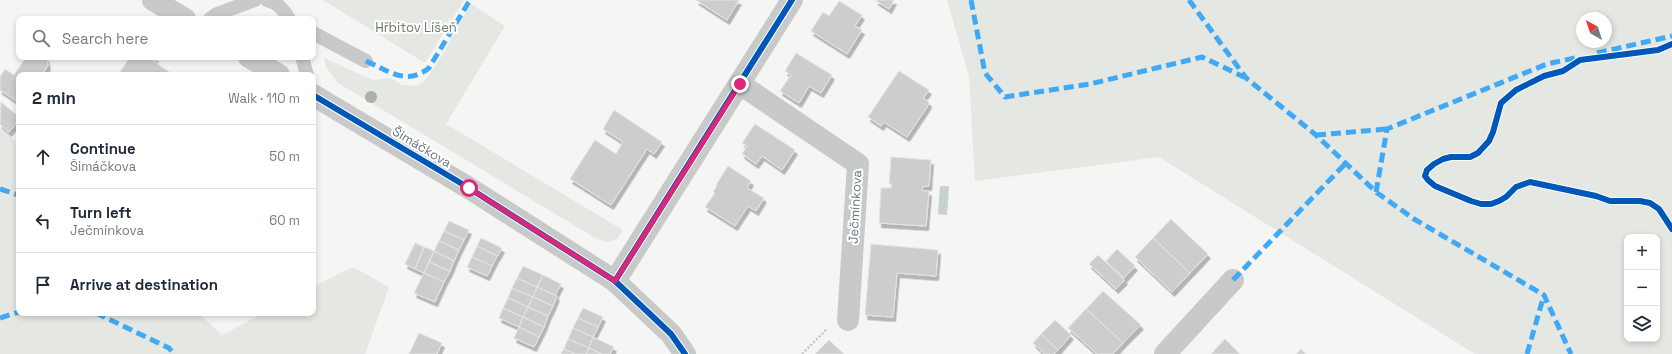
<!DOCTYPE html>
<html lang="en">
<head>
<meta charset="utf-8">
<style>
  :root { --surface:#fff; --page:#f6f6f7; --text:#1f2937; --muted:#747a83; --line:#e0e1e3 }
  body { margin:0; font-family:"Space Grotesk",sans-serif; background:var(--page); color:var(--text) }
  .controls { position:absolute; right:12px; bottom:12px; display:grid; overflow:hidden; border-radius:8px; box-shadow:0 2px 6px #0003 }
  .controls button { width:36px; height:36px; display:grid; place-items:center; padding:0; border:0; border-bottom:1px solid var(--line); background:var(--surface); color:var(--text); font:20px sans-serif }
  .compass { position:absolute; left:1576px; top:12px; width:36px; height:36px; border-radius:50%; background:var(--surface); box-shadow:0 2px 6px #0003; rotate:321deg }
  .stop { position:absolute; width:12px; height:12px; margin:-9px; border:3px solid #db2777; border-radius:50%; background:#fff }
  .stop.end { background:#db2777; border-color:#fff; box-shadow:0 1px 4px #0008 }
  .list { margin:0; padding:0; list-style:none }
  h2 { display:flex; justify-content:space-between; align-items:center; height:52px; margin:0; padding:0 16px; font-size:17px }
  h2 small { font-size:13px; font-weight:400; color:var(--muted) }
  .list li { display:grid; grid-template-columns:26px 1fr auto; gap:12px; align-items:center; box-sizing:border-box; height:64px; padding:0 16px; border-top:1px solid var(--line) }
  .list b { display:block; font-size:15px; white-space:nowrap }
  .list p { margin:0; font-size:13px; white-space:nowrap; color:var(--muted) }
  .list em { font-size:13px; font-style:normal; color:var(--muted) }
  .icon { flex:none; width:22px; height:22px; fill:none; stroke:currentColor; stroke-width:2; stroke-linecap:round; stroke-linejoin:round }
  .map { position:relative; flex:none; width:1672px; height:354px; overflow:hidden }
  .search { position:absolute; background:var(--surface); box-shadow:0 2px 6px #0003; left:16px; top:16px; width:300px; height:44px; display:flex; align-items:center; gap:10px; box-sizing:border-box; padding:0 14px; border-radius:8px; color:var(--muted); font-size:15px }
  .panel { position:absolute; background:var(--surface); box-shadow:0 2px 6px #0003; left:16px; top:72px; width:300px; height:244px; border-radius:8px }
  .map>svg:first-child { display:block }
  .green { fill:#e4e7e2; fill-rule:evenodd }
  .water { fill:#c8d1d2 }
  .building { fill:#cccdce; stroke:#e4e4e4; filter:url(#shadow) }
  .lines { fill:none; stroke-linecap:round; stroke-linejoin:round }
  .path { stroke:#c6c7c8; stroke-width:2.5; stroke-dasharray:2 2; stroke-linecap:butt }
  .service { stroke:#c8caca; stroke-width:14 }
  .minor { stroke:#c8caca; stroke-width:22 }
  .tertiary { stroke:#c8caca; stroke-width:22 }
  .quiet { stroke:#3fa9f5; stroke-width:5; stroke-dasharray:10 5; stroke-linecap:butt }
  .cycleway-casing { stroke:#fff; stroke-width:8 }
  .cycleway { stroke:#0057b8; stroke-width:6 }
  .tree { fill:#aab1a6 }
  .route { stroke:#db2777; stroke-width:5 }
  .labels { text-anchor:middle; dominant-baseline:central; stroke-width:4; stroke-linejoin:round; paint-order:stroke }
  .park-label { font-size:13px; fill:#6c7a66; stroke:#fff }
  .street-label { font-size:13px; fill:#687982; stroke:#fff }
</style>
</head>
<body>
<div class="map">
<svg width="1672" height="354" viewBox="0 0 1672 354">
  <defs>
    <filter id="shadow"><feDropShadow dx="2.5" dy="4.5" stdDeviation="0" flood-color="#0004"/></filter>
  </defs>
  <rect width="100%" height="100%" fill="#f5f5f4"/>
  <path class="green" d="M323,0H464L425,63Z
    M947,0H1672V354H1475L1159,157L975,181L969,76ZM1582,18H1606V42H1582ZM1627,237H1657V339H1627Z
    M471,4L505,26L446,124L623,230L617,239L607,242L597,239L338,83L326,67L324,58L372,80L391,78L402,85L416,86L425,81L441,57Z
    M0,127L19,145V313H198L222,335L264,313H313V287L353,267L389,287L365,354H0Z"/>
  <path class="water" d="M940,186H949L947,215L938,214Z"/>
  <path class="building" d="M696,0H739L727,20Z
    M875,0H894L889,9Z
    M839,1L862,15L855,26L862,30L847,54L811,31L823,12L829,16Z
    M796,53L832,75L821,93L809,86L799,103L780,91L791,75L785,71Z
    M26,57H46L48,65L44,72L36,75H19L18,102L0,90V77L5,69L14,75Z
    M130,57H156L153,61L174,75H118Z
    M899,71L929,90L923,98L928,101L929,104L907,137L884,122L881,126L868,117Z
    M1,102L19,117V120L9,132L0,124Z
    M614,110L662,142L654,154L647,149L611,205L570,179L595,140L616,154L623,142L603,129Z
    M755,124L795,150L782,170L762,156L756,164L742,154L747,146L742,143Z
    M891,157L931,160L929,186H923L922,191H929L926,226L879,223L881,188H891L892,184H889Z
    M728,166L751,181L747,188L764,198L756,211L748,206L735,226L705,207L715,193L713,192L717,186L716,185Z
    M1171,219L1208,254L1190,273L1153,238Z
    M449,221L469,230L464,240L444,231Z
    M444,231L464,240L459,250L439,241Z
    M481,238L502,248L497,257V256L477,246Z
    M1153,238L1190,273L1172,292L1135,257Z
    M439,241L459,250L454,261L434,251Z
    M415,243L424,247L415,269L405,264Z
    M871,244L938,250L936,276L897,273L893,317L865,315Z
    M477,246L497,256L492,266L472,257Z
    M424,247L434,251L424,273L415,269Z
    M1117,249L1135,266L1124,278L1106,261Z
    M434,251L454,261L450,271L429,262Z
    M1098,255L1125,280L1116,289L1089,264Z
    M472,257L492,266L487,276L467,267Z
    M429,262L450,271L444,282L424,273Z
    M523,266L543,275L537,287L517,278Z
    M424,273L444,282L435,302L414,293Z
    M543,275L561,284L555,295L537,287Z
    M517,278L537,287L533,297L512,288Z
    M537,287L557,296L553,306L533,297Z
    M512,288L533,297L528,307L508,298Z
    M1103,291L1141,325L1123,343L1086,309Z
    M533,297L553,306L548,316L528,307Z
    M508,298L528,307L523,317L503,308Z
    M528,307L548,316L544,327L523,317Z
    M503,308L523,317L519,327L499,318Z
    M583,308L603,317L598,327L578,318Z
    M1086,309L1123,343L1113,354H1097L1068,328Z
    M523,317L544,327L539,337L519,327Z
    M578,318L598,327L593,337L573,328Z
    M1055,320L1071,335L1058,350L1041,334Z
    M519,327L539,337L534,347L514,338Z
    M573,328L593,337L589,348L568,339Z
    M419,333L442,343L437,354H409Z
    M1041,334L1058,350L1054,354H1045L1033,343Z
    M593,337L614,347L610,354H602L589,348Z
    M568,339L589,348L586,354H575L564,349Z
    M1225,339L1240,354H1211Z
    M829,340L844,354H815Z
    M589,348L602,354H586Z
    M564,349L575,354H561Z
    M1301,349L1306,354H1296Z"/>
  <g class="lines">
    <path class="path" d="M802,354L827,329"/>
    <path class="service" d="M267,0C278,3 283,9 289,19
      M210,19L217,14L255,0
      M313,33L366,61
      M302,57L307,75"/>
    <path class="minor" d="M740,84L858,164L848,320
      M615,281L792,0
      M1165,354L1233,280"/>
    <path class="tertiary" d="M153,0L185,19
      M249,57L279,75
      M313,95L469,188L615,281L671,334L685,354"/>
    <path class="quiet" d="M971,0L985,73L1005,97L1090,84L1202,57L1244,77
      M1189,0L1246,78L1316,135L1376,192L1414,219L1544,295L1571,354
      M1597,53L1672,36
      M366,61C389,71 406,86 429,68L470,0
      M1316,135L1387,129
      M0,189L19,195
      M1376,192L1387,129L1547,64L1579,57
      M1233,280L1345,164
      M96,313L169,348L174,354
      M0,318L19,312
      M1527,354L1544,295"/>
    <g class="cycleway-casing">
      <path id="cycleway" d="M1672,44L1658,50L1580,60L1563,71L1544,76L1516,90L1501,103L1493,132L1489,141L1478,153L1470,157H1451L1443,159L1434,164L1427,170L1425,176L1428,180L1435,186L1471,201L1481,204H1491L1499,201L1506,197L1516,187L1530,182L1596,196L1610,201H1640L1650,203L1659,209L1672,229
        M313,95L469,188L615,281L671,334L685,354
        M615,281L792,0"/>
    </g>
    <use href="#cycleway" class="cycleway"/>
  </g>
  <circle class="tree" cx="371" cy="97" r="6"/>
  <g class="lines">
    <path class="route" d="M469,188L615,281L740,84"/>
  </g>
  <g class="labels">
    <g class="park-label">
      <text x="416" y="27">Hřbitov Líšeň</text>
    </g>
    <g class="street-label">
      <text transform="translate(422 147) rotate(31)">Šimáčkova</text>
      <text transform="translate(855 207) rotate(-87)">Ječmínkova</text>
    </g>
  </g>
</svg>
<div class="controls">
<button>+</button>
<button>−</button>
<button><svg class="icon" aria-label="layers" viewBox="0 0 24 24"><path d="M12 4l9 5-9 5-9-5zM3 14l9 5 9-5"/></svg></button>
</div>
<svg class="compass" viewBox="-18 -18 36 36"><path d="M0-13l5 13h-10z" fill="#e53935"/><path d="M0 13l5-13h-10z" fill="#747a83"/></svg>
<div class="stop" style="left:469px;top:188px"></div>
<div class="stop end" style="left:740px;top:84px"></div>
<div class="search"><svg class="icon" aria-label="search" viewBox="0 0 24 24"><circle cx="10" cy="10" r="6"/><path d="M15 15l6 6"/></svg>Search here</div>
<section class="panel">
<h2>2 min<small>Walk · 110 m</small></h2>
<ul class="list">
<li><svg class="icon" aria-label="ahead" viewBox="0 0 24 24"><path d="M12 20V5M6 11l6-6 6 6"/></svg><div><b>Continue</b><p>Šimáčkova</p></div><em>50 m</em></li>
<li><svg class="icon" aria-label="left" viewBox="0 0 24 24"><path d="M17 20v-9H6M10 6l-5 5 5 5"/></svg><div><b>Turn left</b><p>Ječmínkova</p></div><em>60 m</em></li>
<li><svg class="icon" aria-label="arrive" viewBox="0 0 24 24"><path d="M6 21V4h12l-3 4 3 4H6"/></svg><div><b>Arrive at destination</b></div></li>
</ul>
</section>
</div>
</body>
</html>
